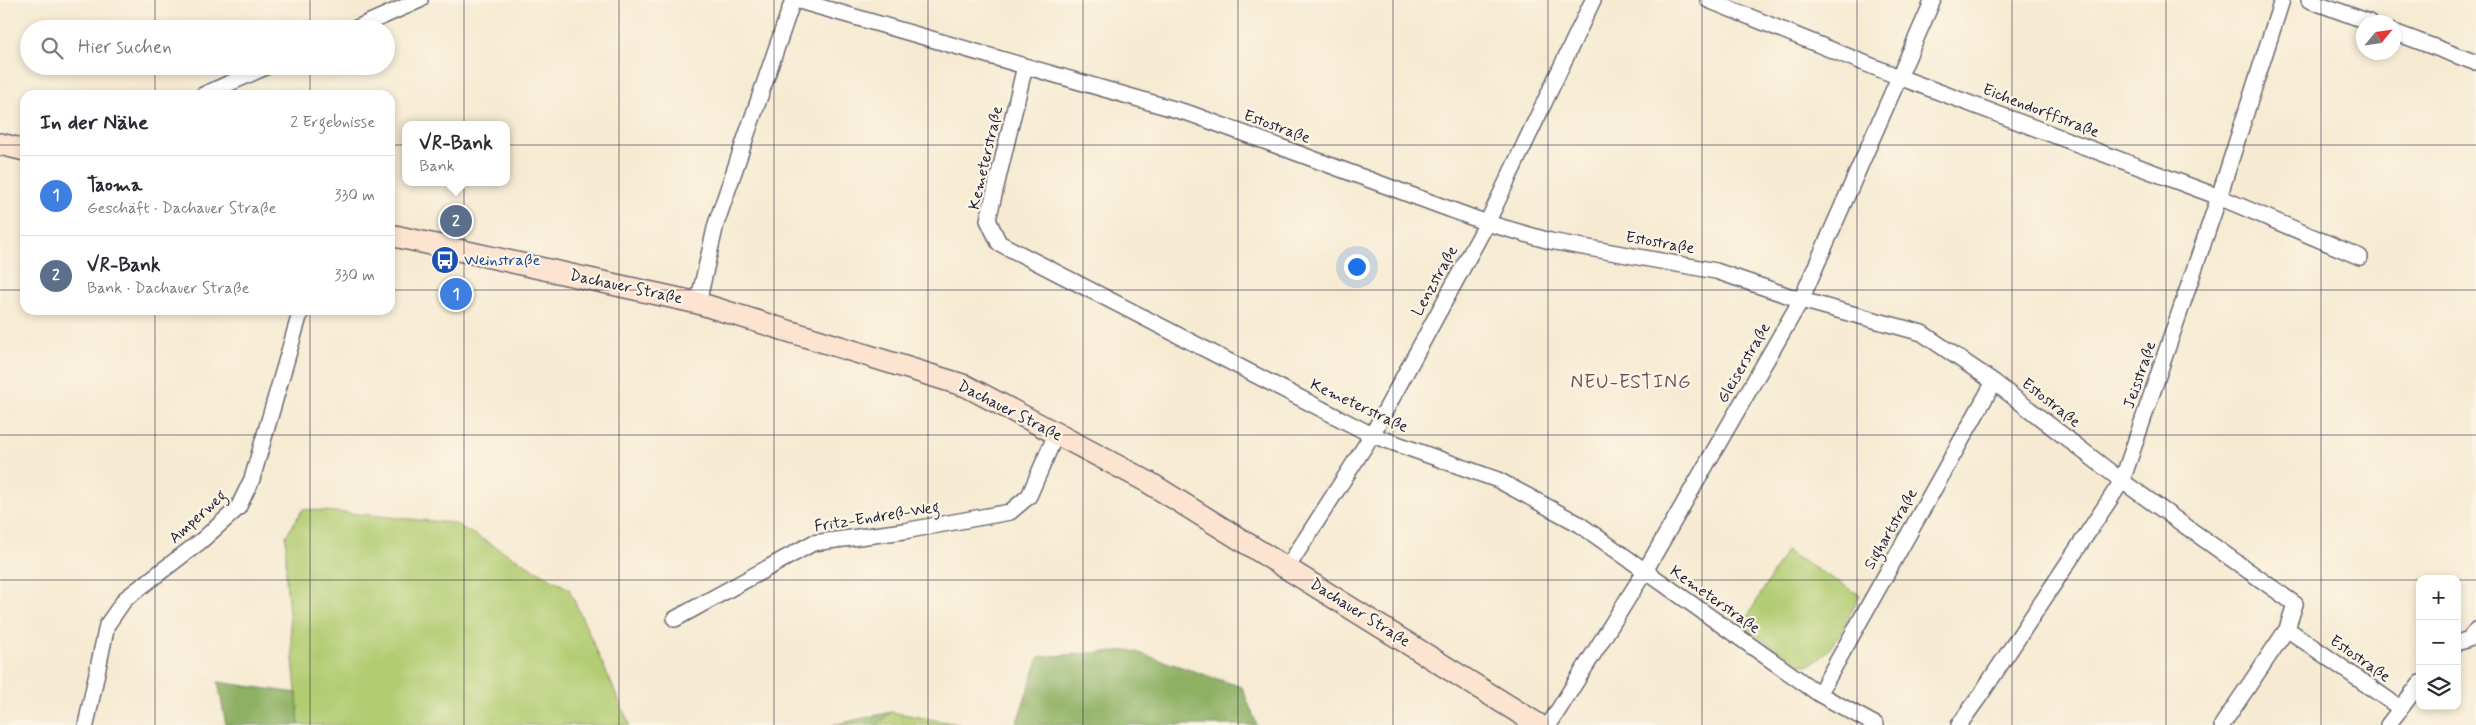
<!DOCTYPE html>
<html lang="de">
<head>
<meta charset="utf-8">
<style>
  :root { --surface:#fff; --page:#f7f7f7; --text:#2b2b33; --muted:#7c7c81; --line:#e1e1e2; --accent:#1f6fb2 }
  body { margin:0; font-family:Mynerve,sans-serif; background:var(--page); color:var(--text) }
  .controls { position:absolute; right:15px; bottom:15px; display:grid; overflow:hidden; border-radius:10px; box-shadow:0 2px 8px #0003 }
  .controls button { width:45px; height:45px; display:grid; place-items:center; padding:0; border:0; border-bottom:1px solid var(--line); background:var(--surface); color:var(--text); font:25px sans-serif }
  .compass { position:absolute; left:2356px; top:15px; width:45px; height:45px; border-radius:50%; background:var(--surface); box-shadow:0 2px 8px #0003; rotate:61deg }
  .you { position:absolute; left:1356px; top:266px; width:18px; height:18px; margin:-12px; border:4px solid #fff; border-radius:50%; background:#1a73e8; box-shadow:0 0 0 8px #1a73e833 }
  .badge { display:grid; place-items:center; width:32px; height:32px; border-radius:50%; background:var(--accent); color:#fff; font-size:16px; font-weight:700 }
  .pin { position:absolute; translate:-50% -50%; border:2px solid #fff; box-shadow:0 1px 5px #0006 }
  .popup { position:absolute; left:402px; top:121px; width:108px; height:65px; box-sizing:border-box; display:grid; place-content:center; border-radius:10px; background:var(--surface); filter:drop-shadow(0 1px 4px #0005); font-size:16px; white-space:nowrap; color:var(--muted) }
  .popup b { font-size:19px; color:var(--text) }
  .popup::after { content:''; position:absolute; left:50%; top:100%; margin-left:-10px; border:10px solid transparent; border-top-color:var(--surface) }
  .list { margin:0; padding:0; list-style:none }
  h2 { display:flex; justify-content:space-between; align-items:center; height:65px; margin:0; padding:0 20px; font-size:21px }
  h2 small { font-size:16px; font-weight:400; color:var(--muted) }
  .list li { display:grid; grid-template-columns:32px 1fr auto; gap:15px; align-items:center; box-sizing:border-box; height:80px; padding:0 20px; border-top:1px solid var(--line) }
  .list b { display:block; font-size:19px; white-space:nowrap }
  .list p { margin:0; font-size:16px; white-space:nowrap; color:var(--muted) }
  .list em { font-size:16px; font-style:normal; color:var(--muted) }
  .icon { flex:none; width:28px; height:28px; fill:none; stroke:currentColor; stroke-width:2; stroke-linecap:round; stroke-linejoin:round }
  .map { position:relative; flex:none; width:2476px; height:725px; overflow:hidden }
  .search { position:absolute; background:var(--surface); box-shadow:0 2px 8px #0003; left:20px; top:20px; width:375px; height:55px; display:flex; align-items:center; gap:12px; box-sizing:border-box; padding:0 18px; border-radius:28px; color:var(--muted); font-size:19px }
  .panel { position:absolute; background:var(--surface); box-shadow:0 2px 8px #0003; left:20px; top:90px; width:375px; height:225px; border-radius:15px }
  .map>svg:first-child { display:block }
  .green { fill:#b2cc72; stroke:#6a7756 }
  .forest { fill:#8db064; stroke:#586950 }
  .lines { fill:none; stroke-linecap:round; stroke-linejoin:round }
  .street-casing { stroke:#6c6870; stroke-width:18 }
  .secondary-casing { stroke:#6c6870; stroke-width:24 }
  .street { stroke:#fff; stroke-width:15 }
  .secondary { stroke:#fde4d1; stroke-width:21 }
  .grid { fill:none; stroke:#22223b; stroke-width:1; stroke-opacity:0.55 }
  .labels { text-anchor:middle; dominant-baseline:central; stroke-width:4.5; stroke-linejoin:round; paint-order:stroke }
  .street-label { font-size:16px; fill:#22223b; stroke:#fcf5e5 }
  .transit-label { font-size:16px; fill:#164399; stroke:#fcf5e5; text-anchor:start }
  .quarter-label { font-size:19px; letter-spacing:1px; fill:#6c4f59; stroke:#fcf5e5 }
</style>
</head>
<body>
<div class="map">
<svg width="2476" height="725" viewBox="0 0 2476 725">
  <rect width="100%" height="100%" fill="#fcf5e5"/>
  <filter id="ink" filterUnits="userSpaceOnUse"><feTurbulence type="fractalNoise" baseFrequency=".02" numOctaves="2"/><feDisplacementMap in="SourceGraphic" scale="10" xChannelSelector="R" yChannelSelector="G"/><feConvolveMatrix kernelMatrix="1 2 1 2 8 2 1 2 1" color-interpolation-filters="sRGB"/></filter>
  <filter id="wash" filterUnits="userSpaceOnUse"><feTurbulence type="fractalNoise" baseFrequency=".0096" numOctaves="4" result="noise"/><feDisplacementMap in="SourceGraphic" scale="20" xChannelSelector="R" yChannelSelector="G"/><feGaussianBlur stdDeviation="1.12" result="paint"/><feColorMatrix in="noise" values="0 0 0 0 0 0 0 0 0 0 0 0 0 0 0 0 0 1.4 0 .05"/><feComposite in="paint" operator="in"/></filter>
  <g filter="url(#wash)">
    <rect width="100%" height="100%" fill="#f6ead2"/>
    <path class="green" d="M303,509L454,523L569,589L630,725H299L286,580V536Z
      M1786,551L1860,595C1850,613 1825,674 1799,664L1742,626Z
      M891,712L963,725H877Z"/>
    <path class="forest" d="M1130,650L1242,687L1257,725H1016L1039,657Z
      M218,682L297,693L299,725H226Z
      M891,712L877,725H832Z"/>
  </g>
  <g filter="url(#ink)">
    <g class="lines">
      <g class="street-casing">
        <path id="street" d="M796,0L1191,114L1487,223L1550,241L1716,271L1801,300L1922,333L1994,382L2122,481L2295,604L2287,629L2400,708
          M1708,0L1899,77L2219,197L2360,257
          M2309,0L2369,22
          M354,29L420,0
          M2394,32L2474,62
          M1025,66L988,220L999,243L1372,435L1498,480L1579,524L1819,694L1876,725
          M203,95L268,66
          M698,303L716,224L793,0
          M1287,568L1372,435L1487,223L1593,0
          M675,619L813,543L904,531L1010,512L1029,496L1056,434
          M2457,643L2469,639L2476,630
          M1819,694L1994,382
          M86,725L107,625L125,599L201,541L238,508L252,479L301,310
          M1549,725L1645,571L1801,300L1933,0
          M1959,725L1979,697L2122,481L2219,197L2282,0
          M2222,725L2287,629
          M2388,725L2420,683"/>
      </g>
      <g class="secondary-casing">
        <path id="secondary" d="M0,144L25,150
          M390,235L698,303L966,386L1148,482L1539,725"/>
      </g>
      <use href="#street" class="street"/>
      <use href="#secondary" class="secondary"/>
    </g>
  </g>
  <path class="grid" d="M155,0V29M310,0V29M464,0V725M619,0V725M774,0V725M928,0V725M1083,0V725M1238,0V725M1393,0V725M1548,0V725M1702,0V725M1857,0V725M2012,0V725M2166,0V725M2321,0V725M155,66V95M310,66V95M0,145H25M390,145H2476M0,290H25M390,290H2476M155,310V725M310,310V725M0,435H2476M0,580H2420M2457,580H2476"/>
  <defs>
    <g id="bus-disc" transform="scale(1.4375)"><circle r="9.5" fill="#1a4fb4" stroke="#fcf5e5"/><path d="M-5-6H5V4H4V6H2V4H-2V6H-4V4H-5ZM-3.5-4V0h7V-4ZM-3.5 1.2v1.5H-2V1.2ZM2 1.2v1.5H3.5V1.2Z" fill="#fff"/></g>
  </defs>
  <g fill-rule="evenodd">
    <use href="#bus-disc" x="445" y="260"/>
  </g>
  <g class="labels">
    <g class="street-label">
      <text transform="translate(2041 111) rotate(21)">Eichendorffstraße</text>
      <text transform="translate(1277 127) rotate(20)">Estostraße</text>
      <text transform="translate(986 158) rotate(-77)">Kemeterstraße</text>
      <text transform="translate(1660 243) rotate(10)">Estostraße</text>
      <text transform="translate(1435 281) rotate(-61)">Lenzstraße</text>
      <text transform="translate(626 287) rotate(12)">Dachauer Straße</text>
      <text transform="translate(1744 363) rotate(-60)">Gleiserstraße</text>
      <text transform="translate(2140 375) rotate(-71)">Jeisstraße</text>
      <text transform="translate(2051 403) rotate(38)">Estostraße</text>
      <text transform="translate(1359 406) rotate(25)">Kemeterstraße</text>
      <text transform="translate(1010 411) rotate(27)">Dachauer Straße</text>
      <text transform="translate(198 517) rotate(-42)">Amperweg</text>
      <text transform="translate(877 517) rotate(-9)">Fritz-Endreß-Weg</text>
      <text transform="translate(1891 529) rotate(-60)">Sighartstraße</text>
      <text transform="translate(1715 600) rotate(35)">Kemeterstraße</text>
      <text transform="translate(1360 613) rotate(32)">Dachauer Straße</text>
      <text transform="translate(2360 659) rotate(35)">Estostraße</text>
    </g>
    <g class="transit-label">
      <text x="464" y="260">Weinstraße</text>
    </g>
    <g class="quarter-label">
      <text x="1631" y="382">NEU-ESTING</text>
    </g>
  </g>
</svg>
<div class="controls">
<button>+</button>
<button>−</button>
<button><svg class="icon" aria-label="layers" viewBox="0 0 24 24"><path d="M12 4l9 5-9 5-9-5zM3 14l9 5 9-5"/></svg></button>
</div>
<svg class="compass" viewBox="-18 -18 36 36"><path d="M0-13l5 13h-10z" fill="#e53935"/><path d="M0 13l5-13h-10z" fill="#7c7c81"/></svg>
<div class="you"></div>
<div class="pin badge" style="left:456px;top:294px;background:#3f7fe0">1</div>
<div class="pin badge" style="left:456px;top:221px;background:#5c6f8a">2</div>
<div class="popup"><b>VR-Bank</b>Bank</div>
<div class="search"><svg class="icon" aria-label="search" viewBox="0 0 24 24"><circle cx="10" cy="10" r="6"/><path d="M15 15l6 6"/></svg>Hier suchen</div>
<section class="panel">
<h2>In der Nähe<small>2 Ergebnisse</small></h2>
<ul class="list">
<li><span class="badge" style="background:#3f7fe0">1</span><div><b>Taoma</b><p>Geschäft · Dachauer Straße</p></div><em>330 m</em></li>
<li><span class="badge" style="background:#5c6f8a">2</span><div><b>VR-Bank</b><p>Bank · Dachauer Straße</p></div><em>330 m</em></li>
</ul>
</section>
</div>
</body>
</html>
